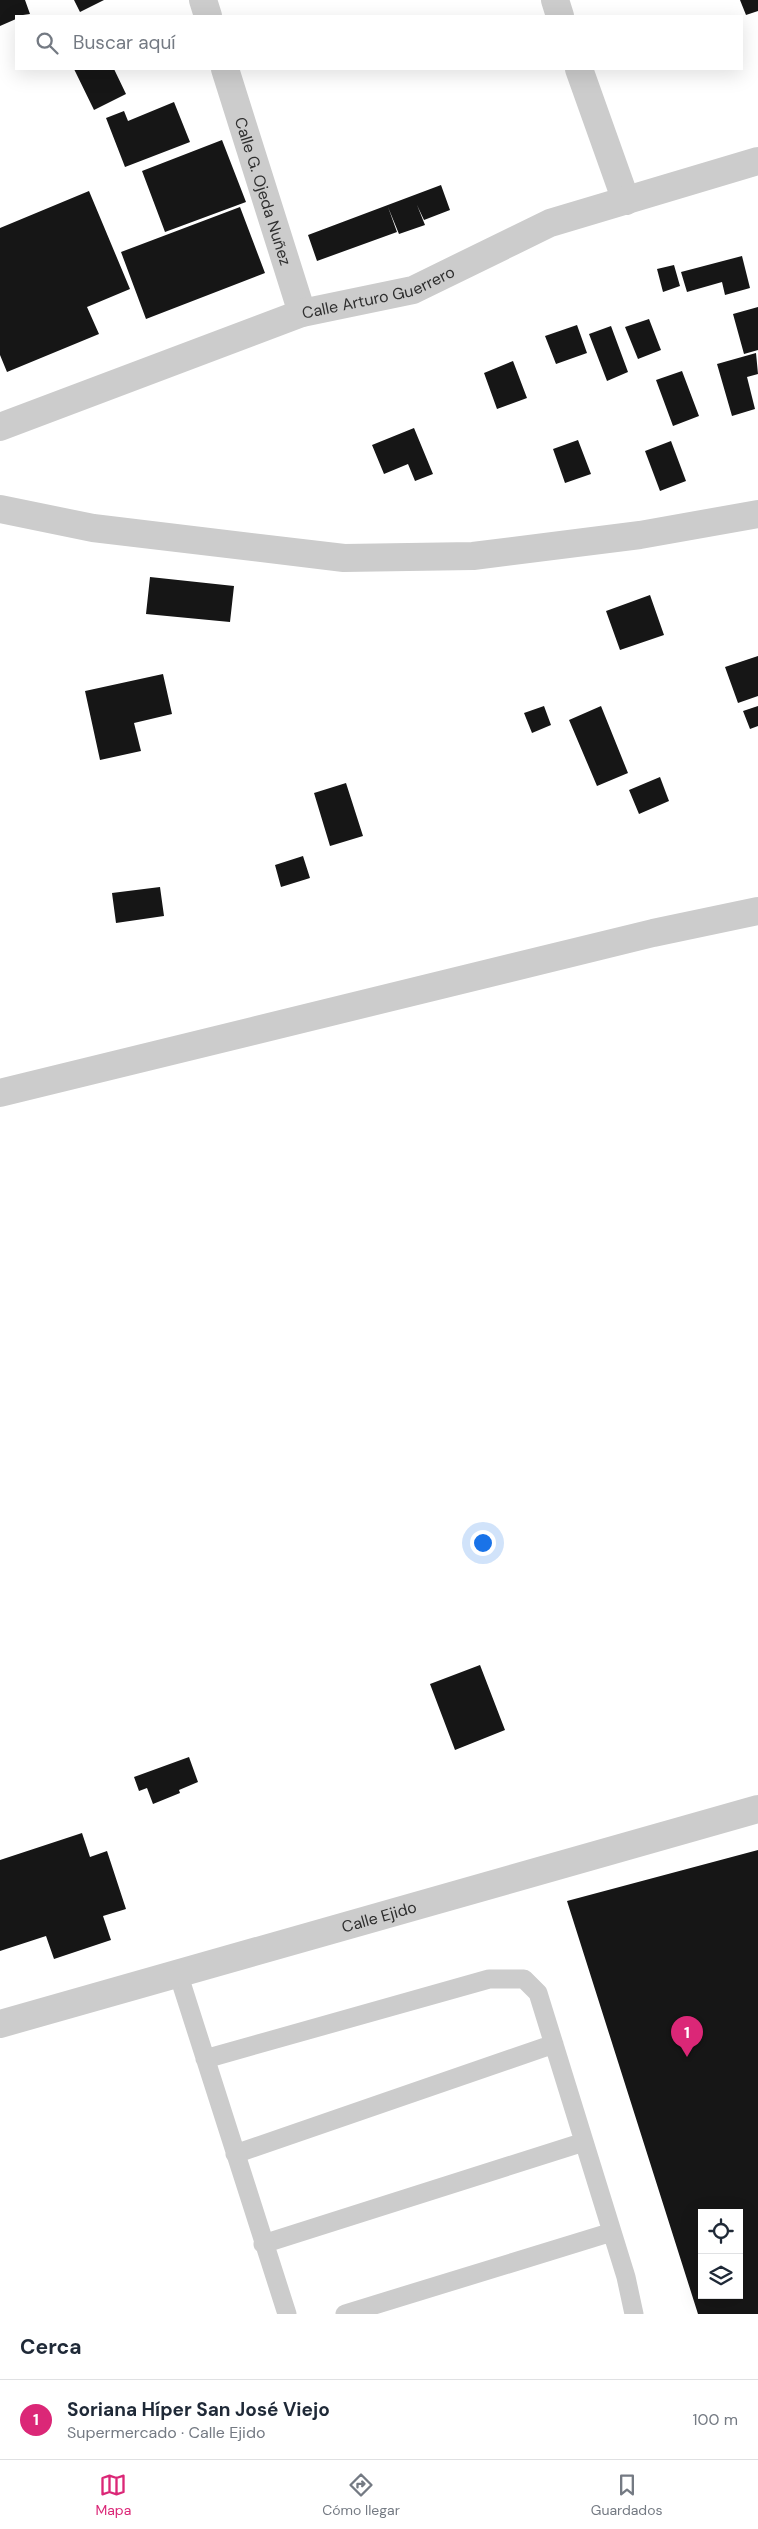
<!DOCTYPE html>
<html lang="es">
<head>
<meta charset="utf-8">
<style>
  :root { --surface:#fff; --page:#f2f2f3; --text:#1f2937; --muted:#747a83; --line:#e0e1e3; --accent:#db2777 }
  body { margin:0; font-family:"DM Sans",sans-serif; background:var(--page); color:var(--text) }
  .controls { position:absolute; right:15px; bottom:15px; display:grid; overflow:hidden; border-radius:0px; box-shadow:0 5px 20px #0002 }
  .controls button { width:45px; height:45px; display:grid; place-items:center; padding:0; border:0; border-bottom:1px solid var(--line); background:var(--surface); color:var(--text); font:25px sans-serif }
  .you { position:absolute; left:482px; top:1542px; width:18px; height:18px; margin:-12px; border:4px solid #fff; border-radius:50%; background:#1a73e8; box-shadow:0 0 0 8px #1a73e833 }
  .badge { display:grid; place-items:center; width:32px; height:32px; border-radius:50%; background:var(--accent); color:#fff; font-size:16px; font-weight:700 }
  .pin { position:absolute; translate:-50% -41px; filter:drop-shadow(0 1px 2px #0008) }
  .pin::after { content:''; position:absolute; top:26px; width:18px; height:15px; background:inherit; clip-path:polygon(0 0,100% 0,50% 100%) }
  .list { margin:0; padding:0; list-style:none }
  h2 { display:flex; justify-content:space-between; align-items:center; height:65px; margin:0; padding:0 20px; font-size:21px }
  h2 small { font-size:16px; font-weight:400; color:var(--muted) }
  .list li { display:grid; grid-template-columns:32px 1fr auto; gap:15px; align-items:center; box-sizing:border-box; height:80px; padding:0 20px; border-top:1px solid var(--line) }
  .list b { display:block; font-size:19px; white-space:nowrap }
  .list p { margin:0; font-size:16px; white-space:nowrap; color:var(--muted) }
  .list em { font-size:16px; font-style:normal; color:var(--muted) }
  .icon { flex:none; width:28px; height:28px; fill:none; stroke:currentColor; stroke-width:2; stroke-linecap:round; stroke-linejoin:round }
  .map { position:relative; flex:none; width:758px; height:2314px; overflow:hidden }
  .search { position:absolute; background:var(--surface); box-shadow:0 5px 20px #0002; left:15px; right:15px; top:15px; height:55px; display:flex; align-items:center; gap:12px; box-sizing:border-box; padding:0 18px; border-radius:0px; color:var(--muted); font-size:19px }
  .sheet { height:145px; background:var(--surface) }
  nav { display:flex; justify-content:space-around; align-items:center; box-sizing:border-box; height:70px; border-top:1px solid var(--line); background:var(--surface); font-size:14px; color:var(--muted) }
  nav a { display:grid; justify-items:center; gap:2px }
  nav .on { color:var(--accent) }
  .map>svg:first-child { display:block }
  .building { fill:#161616; fill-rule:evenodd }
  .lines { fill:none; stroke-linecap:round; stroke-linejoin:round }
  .service { stroke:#ccc; stroke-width:19 }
  .minor { stroke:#ccc; stroke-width:28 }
  .tertiary { stroke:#ccc; stroke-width:28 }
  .labels { text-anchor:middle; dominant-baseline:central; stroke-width:5; stroke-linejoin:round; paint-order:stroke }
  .street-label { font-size:16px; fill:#2f2f2f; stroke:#fff }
</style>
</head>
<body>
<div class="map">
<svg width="758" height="2314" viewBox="0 0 758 2314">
  <rect width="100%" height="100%" fill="#fff"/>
  <path class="building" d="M0,0H25L30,14L16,16V19L0,26Z
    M74,0H104L80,12Z
    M740,0H758V11L746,15Z
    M74,69H114L126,94L94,110Z
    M174,102L190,142L125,167L106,118L124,111L128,121Z
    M222,140L246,202L165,232L142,171Z
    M441,185L450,210L424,220L417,205L425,225L399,234L388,207L397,232L317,261L308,235Z
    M89,191L130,289L87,307L99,334L7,372L0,355V228Z
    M240,207L265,273L146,319L121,252Z
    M742,256L750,288L725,295L722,282L687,292L681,272Z
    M674,265L680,286L663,292L657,269Z
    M758,307V350L744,354L733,314Z
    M649,319L661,350L638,359L625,327Z
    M577,325L587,353L556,364L545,336Z
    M611,326L628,372L607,381L589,334Z
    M756,353L758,374L747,377L755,409L732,416L717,364Z
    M513,361L527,398L497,409L484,373Z
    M682,371L699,416L673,426L656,380Z
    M414,428L433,474L415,481L408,464L384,474L372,445Z
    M578,440L591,474L565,483L553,449Z
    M671,441L686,481L660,491L645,451Z
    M150,577L234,586L230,622L146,614Z
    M650,595L664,635L620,650L606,611Z
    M758,656V696L738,703L725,667Z
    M163,674L172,714L134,723L141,751L100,760L85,691Z
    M544,706L551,725L532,733L524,713Z
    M601,706L628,773L597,786L569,720Z
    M758,706V726L750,729L743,711Z
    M660,777L669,801L639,814L629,790Z
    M346,783L363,836L330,846L314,793Z
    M303,856L310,878L281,887L275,865Z
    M160,887L164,916L116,923L112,893Z
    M480,1665L505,1730L455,1750L430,1684Z
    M189,1757L198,1782L179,1790L180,1793L153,1804L147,1788L139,1791L134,1777Z
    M82,1833L90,1857L107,1851L126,1909L103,1916L111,1940L54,1959L46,1936L0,1951V1860Z
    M758,1850V2314H698L567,1901ZM702,2213H739V2295H702Z"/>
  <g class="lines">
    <path class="service" d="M178,1973L287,2314
      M205,2059L489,1979H524L538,1993L626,2277L634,2314
      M235,2154L554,2044
      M263,2244L584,2142
      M345,2314L612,2232"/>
    <g class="minor">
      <path d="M203,0L208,16"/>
      <path d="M555,0L560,16"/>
      <path id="s1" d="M225,69L302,313"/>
      <path d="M579,69L626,201"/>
      <path id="s2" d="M0,427L302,313L413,290L550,223L758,161"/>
      <path d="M0,509L93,528L344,558L473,556L640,535L758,514"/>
      <path id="s3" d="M0,2024L758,1809"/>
    </g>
    <path class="tertiary" d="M0,1093L653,933L758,911"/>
  </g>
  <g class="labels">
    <g class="street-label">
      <text stroke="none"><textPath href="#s1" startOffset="128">Calle G. Ojeda Nuñez</textPath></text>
      <text stroke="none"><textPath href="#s2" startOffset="402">Calle Arturo Guerrero</textPath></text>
      <text stroke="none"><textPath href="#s3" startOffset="394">Calle Ejido</textPath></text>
    </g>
  </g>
</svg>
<div class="controls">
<button><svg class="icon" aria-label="locate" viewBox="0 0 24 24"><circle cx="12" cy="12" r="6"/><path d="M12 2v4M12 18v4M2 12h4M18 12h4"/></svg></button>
<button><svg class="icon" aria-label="layers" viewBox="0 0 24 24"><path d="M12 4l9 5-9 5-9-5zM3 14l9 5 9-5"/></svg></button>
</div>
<div class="you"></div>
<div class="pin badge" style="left:687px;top:2057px">1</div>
<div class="search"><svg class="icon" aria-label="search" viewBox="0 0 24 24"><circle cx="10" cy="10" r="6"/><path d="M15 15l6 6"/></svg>Buscar aquí</div>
</div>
<section class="sheet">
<h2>Cerca<small></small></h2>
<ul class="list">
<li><span class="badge">1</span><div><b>Soriana Híper San José Viejo</b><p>Supermercado · Calle Ejido</p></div><em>100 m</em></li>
</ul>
</section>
<nav>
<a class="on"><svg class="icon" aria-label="map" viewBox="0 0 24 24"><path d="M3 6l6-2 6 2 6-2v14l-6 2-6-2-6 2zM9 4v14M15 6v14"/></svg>Mapa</a>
<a><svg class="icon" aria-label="directions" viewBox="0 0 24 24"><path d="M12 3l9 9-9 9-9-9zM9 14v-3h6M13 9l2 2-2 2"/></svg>Cómo llegar</a>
<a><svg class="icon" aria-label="saved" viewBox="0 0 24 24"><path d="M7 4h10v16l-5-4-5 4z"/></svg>Guardados</a>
</nav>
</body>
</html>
